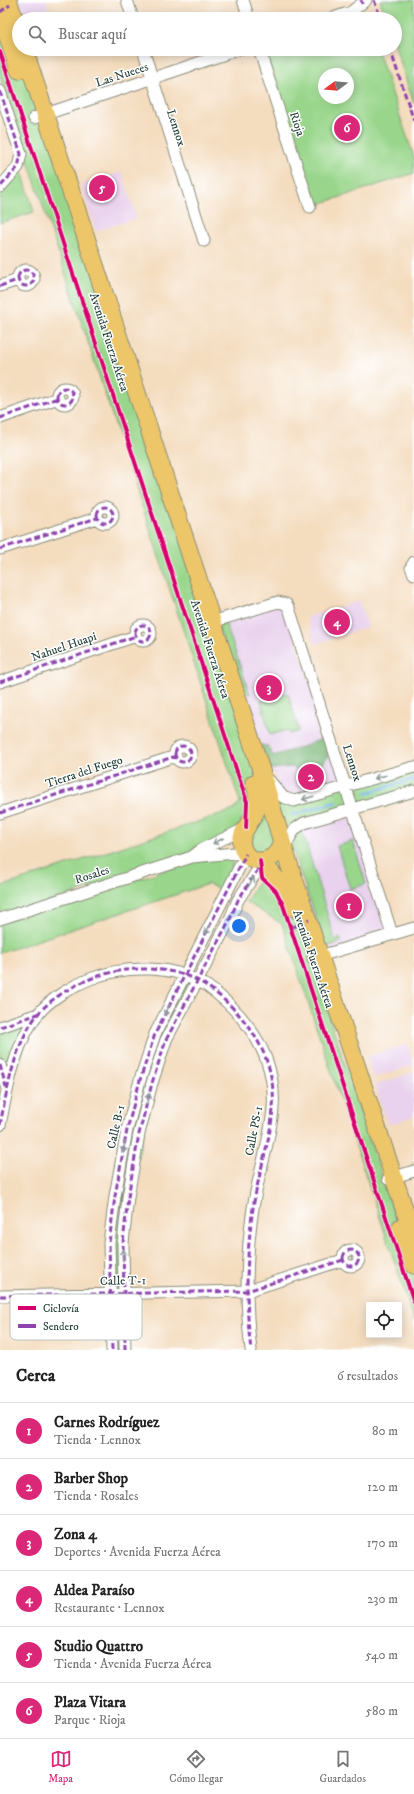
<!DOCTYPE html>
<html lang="es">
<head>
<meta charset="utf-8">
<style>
  :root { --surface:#fff; --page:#f6f6f6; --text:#222; --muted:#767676; --line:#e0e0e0; --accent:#db2777 }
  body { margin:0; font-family:"IM FELL DW Pica",serif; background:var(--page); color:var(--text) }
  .controls { position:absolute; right:12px; bottom:12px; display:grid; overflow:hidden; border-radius:0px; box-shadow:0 2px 10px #0003 }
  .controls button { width:36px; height:36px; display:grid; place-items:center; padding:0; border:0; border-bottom:1px solid var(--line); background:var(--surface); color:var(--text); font:20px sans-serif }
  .compass { position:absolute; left:318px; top:68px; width:36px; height:36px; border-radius:50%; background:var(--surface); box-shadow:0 2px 10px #0003; rotate:254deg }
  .you { position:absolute; left:239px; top:926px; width:14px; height:14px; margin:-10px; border:3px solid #fff; border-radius:50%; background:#1a73e8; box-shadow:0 0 0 6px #1a73e833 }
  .badge { display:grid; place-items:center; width:26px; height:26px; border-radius:50%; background:var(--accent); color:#fff; font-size:13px; font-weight:700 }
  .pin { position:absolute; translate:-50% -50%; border:2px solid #fff; box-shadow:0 1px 4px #0006 }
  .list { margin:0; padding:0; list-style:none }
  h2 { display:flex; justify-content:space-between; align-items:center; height:52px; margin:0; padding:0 16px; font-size:17px }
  h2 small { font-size:13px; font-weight:400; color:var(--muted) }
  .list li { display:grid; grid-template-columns:26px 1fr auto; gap:12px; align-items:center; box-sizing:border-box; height:56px; padding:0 16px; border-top:1px solid var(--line) }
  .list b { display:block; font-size:15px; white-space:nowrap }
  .list p { margin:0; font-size:13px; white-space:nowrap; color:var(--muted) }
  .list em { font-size:13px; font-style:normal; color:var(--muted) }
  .icon { flex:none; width:22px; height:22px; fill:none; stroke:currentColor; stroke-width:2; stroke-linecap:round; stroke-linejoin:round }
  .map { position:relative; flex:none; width:414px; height:1350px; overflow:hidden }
  .search { position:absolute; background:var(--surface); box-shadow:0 2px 10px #0003; left:12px; right:12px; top:12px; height:44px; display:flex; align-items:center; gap:10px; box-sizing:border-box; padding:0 14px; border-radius:22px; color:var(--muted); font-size:15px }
  .sheet { height:388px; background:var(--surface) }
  nav { display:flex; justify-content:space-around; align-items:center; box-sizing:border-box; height:56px; border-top:1px solid var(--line); background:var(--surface); font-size:11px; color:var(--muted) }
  nav a { display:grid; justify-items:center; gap:2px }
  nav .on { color:var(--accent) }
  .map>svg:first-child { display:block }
  .built { fill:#e9d2ed }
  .green { fill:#99d68b; stroke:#5c8a60; fill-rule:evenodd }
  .forest { fill:#7ab777; stroke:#4c7a56 }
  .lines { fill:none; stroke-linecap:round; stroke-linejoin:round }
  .stream { stroke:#74afe5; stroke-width:3 }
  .minor-casing { stroke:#8a8c79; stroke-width:13 }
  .primary-casing { stroke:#8a8c79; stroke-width:19 }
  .minor { stroke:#fff; stroke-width:11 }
  .primary { stroke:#ecc669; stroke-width:17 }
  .quiet { stroke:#8e44ad; stroke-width:3; stroke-dasharray:6 3; stroke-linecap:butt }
  .cycleway-casing { stroke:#fff; stroke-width:6 }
  .cycleway { stroke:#d6006c; stroke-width:4 }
  .oneway { stroke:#8f9e9a }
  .labels { text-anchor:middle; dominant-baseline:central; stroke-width:3; stroke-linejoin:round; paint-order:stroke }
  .street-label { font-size:12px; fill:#1f3d34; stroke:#fff }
  .key { fill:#fff; stroke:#bcc5c2; stroke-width:1 }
  .key-label { font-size:11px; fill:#1f3d34 }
</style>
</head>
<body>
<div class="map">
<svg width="414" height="1350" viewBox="0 0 414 1350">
  <rect width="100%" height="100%" fill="#fff"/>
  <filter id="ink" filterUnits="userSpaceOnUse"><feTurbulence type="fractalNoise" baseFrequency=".025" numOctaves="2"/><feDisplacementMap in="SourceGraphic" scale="8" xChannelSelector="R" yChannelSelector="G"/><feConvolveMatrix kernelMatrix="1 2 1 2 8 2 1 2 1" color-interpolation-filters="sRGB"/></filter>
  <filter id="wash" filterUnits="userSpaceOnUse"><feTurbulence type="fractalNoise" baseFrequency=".012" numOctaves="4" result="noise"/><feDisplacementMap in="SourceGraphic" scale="16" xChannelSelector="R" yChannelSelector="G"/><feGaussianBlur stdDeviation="0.9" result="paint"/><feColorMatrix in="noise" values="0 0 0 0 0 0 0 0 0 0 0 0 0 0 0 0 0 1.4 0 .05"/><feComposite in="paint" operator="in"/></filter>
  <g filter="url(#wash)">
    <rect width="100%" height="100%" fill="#f4dcbe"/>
    <path class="built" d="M19,0H46L49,9L25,17Z
      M122,172L137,218L96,231L81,185Z
      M359,601L368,627L315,644L307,617Z
      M283,602L346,787L299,800L283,797L212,622Z
      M353,809L392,934L321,955L291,833Z
      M407,1044L414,1065L373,1078L367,1057Z
      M414,1072V1116L388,1125L375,1085Z"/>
    <path class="green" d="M0,0L19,34V49L260,767L289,800L414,767V791L304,823L288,838L295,907L242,835L0,919V887L234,810L240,802L0,76Z
      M380,0H414V104L395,46V19H386Z
      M264,49H377L414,157V173L316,205ZM324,74H348V98H324Z
      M22,171L34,212L0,223V196Z
      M225,622L250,694L243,693L217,625Z
      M288,693L299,731L289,734L287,730L270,735L261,701Z
      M301,827L335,940L340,938L341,942L326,947L291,846L293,840Z
      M353,841L366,884L350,889L337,846Z
      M230,858L233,861L232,866L219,889L208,884L0,953V923L197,860Z
      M266,874L295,912L414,1275V1320L282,924L246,902L262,875Z
      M183,975L197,979L166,1040L128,1197L125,1350H112L109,1242L140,1080Z
      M38,1014L7,1089L0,1065V1027Z"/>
    <path class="forest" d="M319,740L326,741L329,753L322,766L299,773L293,767L271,769L260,745L268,746L273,756L302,747Z"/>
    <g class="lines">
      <path class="stream" d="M366,793L414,779
        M292,815L336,802"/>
    </g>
  </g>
  <g filter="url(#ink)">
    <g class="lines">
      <g class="minor-casing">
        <path id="minor" d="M127,0L133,19
          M243,0L249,19
          M330,19L351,12L366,0
          M143,49L204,241
          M259,49L310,207
          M0,91L21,154L18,167L0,187
          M34,118L240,49
          M18 278a8 8 0 1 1 16 0a8 8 0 1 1-16 0Z
          M0,286L18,280
          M57 396a8 8 0 1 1 16 0a8 8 0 1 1-16 0Z
          M0,418L58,398
          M97 515a8 8 0 1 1 16 0a8 8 0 1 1-16 0Z
          M0,549L97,518
          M414,562L411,567L414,574
          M212,622L278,602L286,604L289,608L392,934
          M135 633a8 8 0 1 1 16 0a8 8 0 1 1-16 0Z
          M0,682L136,636
          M175 754a8 8 0 1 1 16 0a8 8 0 1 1-16 0Z
          M268,779L283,797L294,801L414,767
          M0,813L176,756
          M283,849L295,829L304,823L414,791
          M193,856L202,849L246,828
          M0,919L192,857L245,852
          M313,958L414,928
          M0,1027L38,1014
          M0,1065L7,1089
          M0,1125C7,1090 15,1042 38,1014C50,999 72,986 90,979C124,965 175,964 207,986C247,1015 277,1057 273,1109C270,1142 258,1175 253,1208C246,1255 245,1303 251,1350
          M388,1179L414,1171
          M343 1258a8 8 0 1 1 16 0a8 8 0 1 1-16 0Z
          M0,1296L247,1291L343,1260
          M112,1350L109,1243L115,1196L127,1130L140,1080L155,1034L246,854
          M125,1350L123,1243L128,1197L139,1134L152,1083L166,1040L230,919L238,900L257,871L260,861"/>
      </g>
      <g class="primary-casing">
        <path id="primary" d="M8,0L18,30
          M0,13L19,70
          M24,49L260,767L284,849L414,1238
          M254,783C256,789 259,797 258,804C256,820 236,832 243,849C252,871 284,860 281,837
          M262,861L288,893L296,909
          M401,1227L414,1265"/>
      </g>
      <use href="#minor" class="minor"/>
      <use href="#primary" class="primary"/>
      <path class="quiet" d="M361,0L362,4
        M374,0L381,19
        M0,12L10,5
        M390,49L414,121
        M0,91L21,154L18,167L0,187
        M18 278a8 8 0 1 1 16 0a8 8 0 1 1-16 0Z
        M0,286L18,280
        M57 396a8 8 0 1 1 16 0a8 8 0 1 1-16 0Z
        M0,418L58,398
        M97 515a8 8 0 1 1 16 0a8 8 0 1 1-16 0Z
        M0,549L97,518
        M135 633a8 8 0 1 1 16 0a8 8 0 1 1-16 0Z
        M0,682L136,636
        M175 754a8 8 0 1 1 16 0a8 8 0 1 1-16 0Z
        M0,813L176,756
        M291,928L309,920
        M0,1027L38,1014
        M0,1065L6,1087
        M0,1125C7,1090 15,1042 38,1014C50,999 72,986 90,979C124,965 175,964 207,986C247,1015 277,1057 273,1109C270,1142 258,1175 253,1208C246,1255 245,1303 251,1350
        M343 1258a8 8 0 1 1 16 0a8 8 0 1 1-16 0Z
        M0,1296L247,1291L343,1260
        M112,1350L109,1243L115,1196L127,1130L140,1080L155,1034L246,854
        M125,1350L123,1243L128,1197L139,1134L152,1083L166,1040L230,919L238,900L257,871L259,865"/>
      <g class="cycleway-casing">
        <path id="cycleway" d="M0,52L247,802L246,828
          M260,861L262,878L276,891L283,905L414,1302"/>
      </g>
      <use href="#cycleway" class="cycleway"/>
    </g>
    <defs><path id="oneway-shaft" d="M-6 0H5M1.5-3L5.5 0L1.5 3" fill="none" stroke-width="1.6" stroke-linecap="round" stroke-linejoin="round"/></defs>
    <g class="oneway">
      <use href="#oneway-shaft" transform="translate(380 777) rotate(164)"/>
      <use href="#oneway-shaft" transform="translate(308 798) rotate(164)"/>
      <use href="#oneway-shaft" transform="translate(218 841) rotate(153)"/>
      <use href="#oneway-shaft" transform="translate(251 882) rotate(-60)"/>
      <use href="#oneway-shaft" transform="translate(208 929) rotate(118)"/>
      <use href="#oneway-shaft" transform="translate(167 1010) rotate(116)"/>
      <use href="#oneway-shaft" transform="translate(148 1099) rotate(-76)"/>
      <use href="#oneway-shaft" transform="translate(124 1147) rotate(101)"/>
      <use href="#oneway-shaft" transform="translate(123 1255) rotate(-90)"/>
    </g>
  </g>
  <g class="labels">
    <g class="street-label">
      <text transform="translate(122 75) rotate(-18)">Las Nueces</text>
      <text transform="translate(297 124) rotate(72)">Rioja</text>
      <text transform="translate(176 128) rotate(72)">Lennox</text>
      <text transform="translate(109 342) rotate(72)">Avenida Fuerza Aérea</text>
      <text transform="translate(64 647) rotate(-19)">Nahuel Huapi</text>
      <text transform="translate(210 649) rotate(72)">Avenida Fuerza Aérea</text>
      <text transform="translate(352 763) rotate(72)">Lennox</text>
      <text transform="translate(84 772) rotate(-18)">Tierra del Fuego</text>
      <text transform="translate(92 875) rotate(-18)">Rosales</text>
      <text transform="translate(313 959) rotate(71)">Avenida Fuerza Aérea</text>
      <text transform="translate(116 1127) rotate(-77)">Calle B-1</text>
      <text transform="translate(254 1131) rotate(-79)">Calle PS-1</text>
      <text transform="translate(123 1281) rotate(-1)">Calle T-1</text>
    </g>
  </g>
  <rect x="10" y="1294" width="132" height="46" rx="6" class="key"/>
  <rect x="18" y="1306" width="18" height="4" fill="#d6006c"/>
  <rect x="18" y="1324" width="18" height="4" fill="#8e44ad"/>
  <g class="key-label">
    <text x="43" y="1312">Ciclovía</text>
    <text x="43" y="1330">Sendero</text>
  </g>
</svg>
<div class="controls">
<button><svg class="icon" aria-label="locate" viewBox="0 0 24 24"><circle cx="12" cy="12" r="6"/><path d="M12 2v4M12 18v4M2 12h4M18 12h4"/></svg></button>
</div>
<svg class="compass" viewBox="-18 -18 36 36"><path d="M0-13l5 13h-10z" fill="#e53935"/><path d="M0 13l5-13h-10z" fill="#767676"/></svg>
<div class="you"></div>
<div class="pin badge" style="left:349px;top:906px">1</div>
<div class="pin badge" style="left:311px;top:777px">2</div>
<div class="pin badge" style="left:269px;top:688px">3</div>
<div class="pin badge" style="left:337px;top:622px">4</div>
<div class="pin badge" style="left:102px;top:188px">5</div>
<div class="pin badge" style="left:347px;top:128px">6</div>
<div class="search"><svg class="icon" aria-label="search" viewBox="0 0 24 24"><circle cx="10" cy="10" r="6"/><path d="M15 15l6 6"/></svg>Buscar aquí</div>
</div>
<section class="sheet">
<h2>Cerca<small>6 resultados</small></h2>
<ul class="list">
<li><span class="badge">1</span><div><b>Carnes Rodríguez</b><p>Tienda · Lennox</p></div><em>80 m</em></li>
<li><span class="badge">2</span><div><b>Barber Shop</b><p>Tienda · Rosales</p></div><em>120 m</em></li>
<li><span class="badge">3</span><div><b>Zona 4</b><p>Deportes · Avenida Fuerza Aérea</p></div><em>170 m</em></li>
<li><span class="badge">4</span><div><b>Aldea Paraíso</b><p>Restaurante · Lennox</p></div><em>230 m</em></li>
<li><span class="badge">5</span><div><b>Studio Quattro</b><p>Tienda · Avenida Fuerza Aérea</p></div><em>540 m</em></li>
<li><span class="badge">6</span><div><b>Plaza Vitara</b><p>Parque · Rioja</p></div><em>580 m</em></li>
</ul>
</section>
<nav>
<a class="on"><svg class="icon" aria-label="map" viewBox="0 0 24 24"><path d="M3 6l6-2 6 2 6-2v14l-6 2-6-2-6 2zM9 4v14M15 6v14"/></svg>Mapa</a>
<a><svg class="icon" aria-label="directions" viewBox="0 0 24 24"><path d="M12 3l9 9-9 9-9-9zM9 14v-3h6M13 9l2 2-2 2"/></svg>Cómo llegar</a>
<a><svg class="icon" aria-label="saved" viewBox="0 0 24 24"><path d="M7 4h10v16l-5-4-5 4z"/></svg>Guardados</a>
</nav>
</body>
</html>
